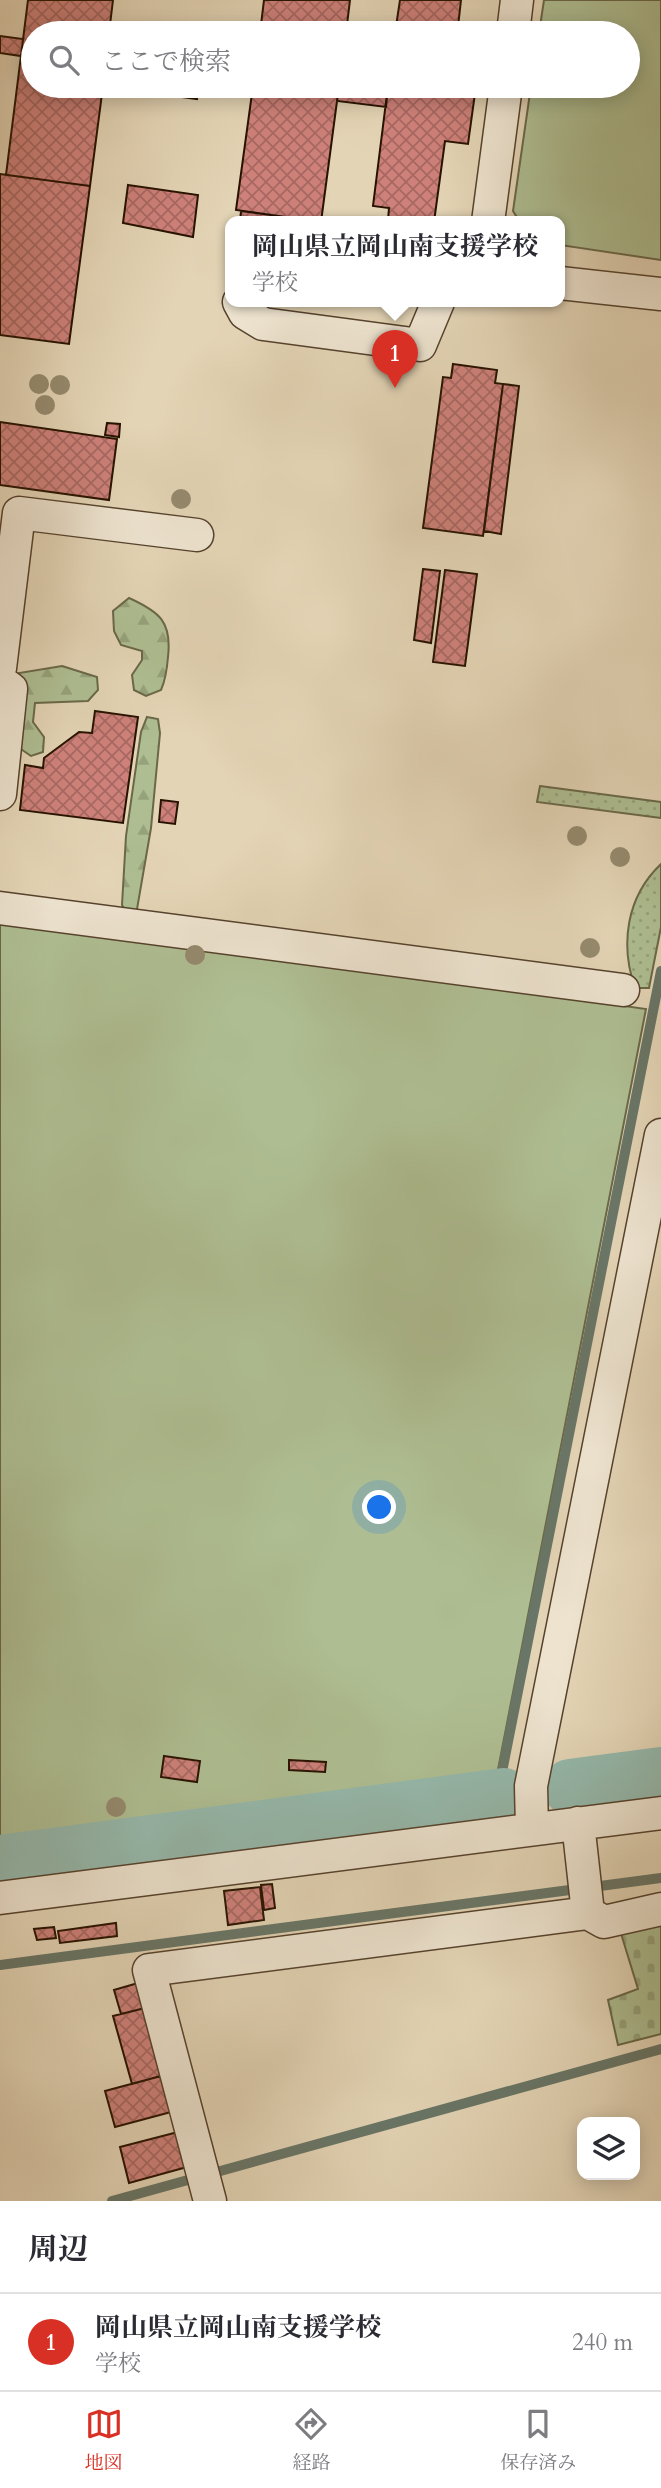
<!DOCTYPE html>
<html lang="ja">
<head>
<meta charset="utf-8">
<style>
  :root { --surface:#fff; --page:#f7f7f7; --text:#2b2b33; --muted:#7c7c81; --line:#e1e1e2; --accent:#d93025 }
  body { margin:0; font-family:Cardo,"Noto Serif JP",serif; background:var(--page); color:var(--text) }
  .controls { position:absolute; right:21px; bottom:21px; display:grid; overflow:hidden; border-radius:14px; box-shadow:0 4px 18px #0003 }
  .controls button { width:63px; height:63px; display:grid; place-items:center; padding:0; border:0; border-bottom:2px solid var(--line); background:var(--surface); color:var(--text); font:35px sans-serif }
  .you { position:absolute; left:380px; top:1508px; width:24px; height:24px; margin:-18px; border:5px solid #fff; border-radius:50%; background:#1a73e8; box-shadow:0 0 0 10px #1a73e833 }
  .badge { display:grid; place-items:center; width:46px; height:46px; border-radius:50%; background:var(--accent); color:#fff; font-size:23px; font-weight:700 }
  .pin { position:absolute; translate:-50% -58px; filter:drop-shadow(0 2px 4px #0008) }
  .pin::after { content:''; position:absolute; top:37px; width:24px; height:21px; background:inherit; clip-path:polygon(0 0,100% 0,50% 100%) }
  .popup { position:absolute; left:225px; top:216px; width:340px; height:91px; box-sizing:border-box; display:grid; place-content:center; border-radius:14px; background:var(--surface); filter:drop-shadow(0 2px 5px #0005); font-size:23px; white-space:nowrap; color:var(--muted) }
  .popup b { font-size:26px; color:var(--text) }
  .popup::after { content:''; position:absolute; left:50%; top:100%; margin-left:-14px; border:14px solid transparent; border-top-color:var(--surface) }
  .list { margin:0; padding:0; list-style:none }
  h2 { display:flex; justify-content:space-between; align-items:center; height:91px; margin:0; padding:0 28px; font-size:30px }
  h2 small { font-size:23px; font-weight:400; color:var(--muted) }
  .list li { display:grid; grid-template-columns:46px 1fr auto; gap:21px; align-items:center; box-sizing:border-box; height:98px; padding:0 28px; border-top:2px solid var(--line) }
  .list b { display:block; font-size:26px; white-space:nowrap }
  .list p { margin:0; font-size:23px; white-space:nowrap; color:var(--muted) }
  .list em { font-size:23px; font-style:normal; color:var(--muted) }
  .icon { flex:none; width:38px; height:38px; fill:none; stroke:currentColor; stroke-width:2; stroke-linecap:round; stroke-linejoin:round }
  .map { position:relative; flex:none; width:661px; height:2201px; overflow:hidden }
  .search { position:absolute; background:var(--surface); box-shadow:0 4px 18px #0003; left:21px; right:21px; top:21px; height:77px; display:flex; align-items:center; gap:18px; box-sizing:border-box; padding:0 24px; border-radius:38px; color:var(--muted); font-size:26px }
  .sheet { height:189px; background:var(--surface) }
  nav { display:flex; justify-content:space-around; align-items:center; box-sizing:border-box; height:98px; border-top:2px solid var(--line); background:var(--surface); font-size:19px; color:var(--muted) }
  nav a { display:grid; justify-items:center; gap:4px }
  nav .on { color:var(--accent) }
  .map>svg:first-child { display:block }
  .grass { fill:url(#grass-dots); stroke:#6a6849; stroke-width:2 }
  .forest { fill:url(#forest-firs); stroke:#6a6849; stroke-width:2 }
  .cemetery { fill:url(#cemetery-stones); stroke:#6a6849; stroke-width:2 }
  .green { fill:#aebe92; stroke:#6a6849; stroke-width:2 }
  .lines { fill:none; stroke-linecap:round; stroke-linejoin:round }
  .stream { stroke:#697667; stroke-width:10 }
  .river { stroke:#95b8ab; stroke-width:56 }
  .building { fill:url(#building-cross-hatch); stroke:#271200; stroke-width:2 }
  .minor-casing { stroke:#56422d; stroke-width:35 }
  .minor { stroke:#ede3cf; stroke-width:32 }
  .tree { fill:#958a6e }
</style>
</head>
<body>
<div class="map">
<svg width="661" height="2201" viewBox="0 0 661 2201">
  <defs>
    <pattern id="grass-dots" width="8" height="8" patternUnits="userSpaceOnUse" patternTransform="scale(1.75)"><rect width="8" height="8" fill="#aebe92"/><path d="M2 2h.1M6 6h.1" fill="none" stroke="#96a27c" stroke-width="1.8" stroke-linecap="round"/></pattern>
    <pattern id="forest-firs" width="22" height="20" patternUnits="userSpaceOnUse" patternTransform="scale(1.75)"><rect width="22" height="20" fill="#aebe92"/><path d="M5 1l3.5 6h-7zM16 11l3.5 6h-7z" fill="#96a27c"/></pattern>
    <pattern id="cemetery-stones" width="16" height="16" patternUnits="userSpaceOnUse" patternTransform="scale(1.75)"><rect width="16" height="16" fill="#aebe92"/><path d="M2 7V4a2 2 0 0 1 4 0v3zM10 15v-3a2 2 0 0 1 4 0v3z" fill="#96a27c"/></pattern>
    <pattern id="building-cross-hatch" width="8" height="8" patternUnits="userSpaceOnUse" patternTransform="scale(1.75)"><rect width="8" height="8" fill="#ce817a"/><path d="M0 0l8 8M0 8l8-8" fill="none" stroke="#a76862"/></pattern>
  </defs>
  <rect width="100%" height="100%" fill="#e3d4b5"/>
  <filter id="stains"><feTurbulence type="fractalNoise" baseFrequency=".00286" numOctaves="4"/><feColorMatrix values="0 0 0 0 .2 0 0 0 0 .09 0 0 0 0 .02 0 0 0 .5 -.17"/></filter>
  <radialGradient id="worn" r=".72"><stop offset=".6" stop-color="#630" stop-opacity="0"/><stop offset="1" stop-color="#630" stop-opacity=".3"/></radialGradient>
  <path class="grass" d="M540,786L661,802V818L537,802Z
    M661,864V927L649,988H635C620,945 626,897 661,864Z"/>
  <path class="forest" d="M129,598C160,612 172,622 168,657C167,669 166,679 161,690L146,696L134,690L132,675L142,660V651L121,645L114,631L113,611Z
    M62,666L97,677L98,690L88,701L35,703L33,722L44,737L43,752L31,756L15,745L19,673Z
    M147,717L158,719L160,733L151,828L136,915H128L122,905L126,836L141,732Z"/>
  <path class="cemetery" d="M661,1917V2034L618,2045L608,2000L638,1989L619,1927Z"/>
  <path class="green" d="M544,0H661V260L560,245V222H520L513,211L531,86H628V33H539Z
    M0,922L226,950L646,1009L495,1785L0,1849Z"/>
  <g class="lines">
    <path class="stream" d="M497,1797L661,971
      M0,1965L661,1878
      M112,2201L661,2049"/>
    <path class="river" d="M570,1787L661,1775
      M0,1863L504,1796"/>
  </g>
  <path class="building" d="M28,0H113L109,33H33V86H103L90,186L6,175Z
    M264,0H350L346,33H260Z
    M400,0H461L458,27L480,30V33H395Z
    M0,36L23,39L21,56L0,53Z
    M103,86H199L197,99Z
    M253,86H339L321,222L236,210Z
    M339,86H388L386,107L337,101Z
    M388,86H476L468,144L445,141L434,222L388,220L389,208L373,206Z
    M0,174L90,186L69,344L0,335Z
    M128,185L198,195L193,237L123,223Z
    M241,211L321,222L322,218L352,222H240Z
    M453,364L497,370L495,383L503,384L483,536L423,528L443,377L451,378Z
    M503,384L519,386L501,534L484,531Z
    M0,422L117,439L109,500L0,485Z
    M107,423L120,424L119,437L105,435Z
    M423,569L440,571L431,643L414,640Z
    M445,570L477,574L465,666L433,662Z
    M95,711L138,717L123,823L20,810L25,765L43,768L44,758L79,732L92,733Z
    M161,800L178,802L175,824L159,822Z
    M164,1756L200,1761L197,1782L161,1777Z
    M289,1760L326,1762L325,1772L289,1770Z
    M272,1884L275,1908L264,1910L261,1885Z
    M260,1887L264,1920L228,1925L224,1891Z
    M116,1923L117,1936L60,1943L58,1931Z
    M54,1927L56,1938L37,1940L34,1929Z
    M138,1983L145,2008L121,2014L114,1990Z
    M145,2008L164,2075L132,2084L113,2016Z
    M161,2076L171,2112L115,2127L105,2091Z
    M178,2132L187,2167L129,2183L120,2147Z"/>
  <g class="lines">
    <g class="minor-casing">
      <path id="minor" d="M513,33L517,0
        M488,222L506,86
        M560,283L661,294
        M239,302L245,313L263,324L420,345L438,302
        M0,668L19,513L197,535
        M0,681L11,689L0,794
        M0,908L623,990
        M578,1823L588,1913
        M532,1829L531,1786L661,1135
        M0,1898L661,1813
        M210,2201L149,1970L588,1913L604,1922L661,1909"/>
    </g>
    <use href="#minor" class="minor"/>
  </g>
  <g class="tree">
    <circle cx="39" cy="384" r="10"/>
    <circle cx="60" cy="385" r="10"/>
    <circle cx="45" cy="405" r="10"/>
    <circle cx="181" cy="499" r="10"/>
    <circle cx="577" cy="836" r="10"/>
    <circle cx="620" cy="857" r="10"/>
    <circle cx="590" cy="948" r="10"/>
    <circle cx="195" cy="955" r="10"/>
    <circle cx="116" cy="1807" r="10"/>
  </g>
  <rect width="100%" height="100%" filter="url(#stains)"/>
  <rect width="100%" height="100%" fill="url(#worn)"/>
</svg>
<div class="controls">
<button><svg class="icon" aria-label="layers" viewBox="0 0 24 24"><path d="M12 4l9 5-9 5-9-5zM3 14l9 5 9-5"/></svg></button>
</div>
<div class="you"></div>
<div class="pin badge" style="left:395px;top:388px">1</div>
<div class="popup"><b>岡山県立岡山南支援学校</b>学校</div>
<div class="search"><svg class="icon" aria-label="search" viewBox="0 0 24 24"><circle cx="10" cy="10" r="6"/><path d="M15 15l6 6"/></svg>ここで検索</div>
</div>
<section class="sheet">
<h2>周辺<small></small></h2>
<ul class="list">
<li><span class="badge">1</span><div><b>岡山県立岡山南支援学校</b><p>学校</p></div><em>240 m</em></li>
</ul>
</section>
<nav>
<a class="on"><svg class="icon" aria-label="map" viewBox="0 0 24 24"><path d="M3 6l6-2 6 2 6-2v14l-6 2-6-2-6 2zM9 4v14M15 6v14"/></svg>地図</a>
<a><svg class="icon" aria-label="directions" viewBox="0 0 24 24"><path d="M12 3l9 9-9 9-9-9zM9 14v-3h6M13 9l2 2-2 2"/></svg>経路</a>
<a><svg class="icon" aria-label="saved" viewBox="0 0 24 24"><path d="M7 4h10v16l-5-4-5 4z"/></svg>保存済み</a>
</nav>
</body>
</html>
